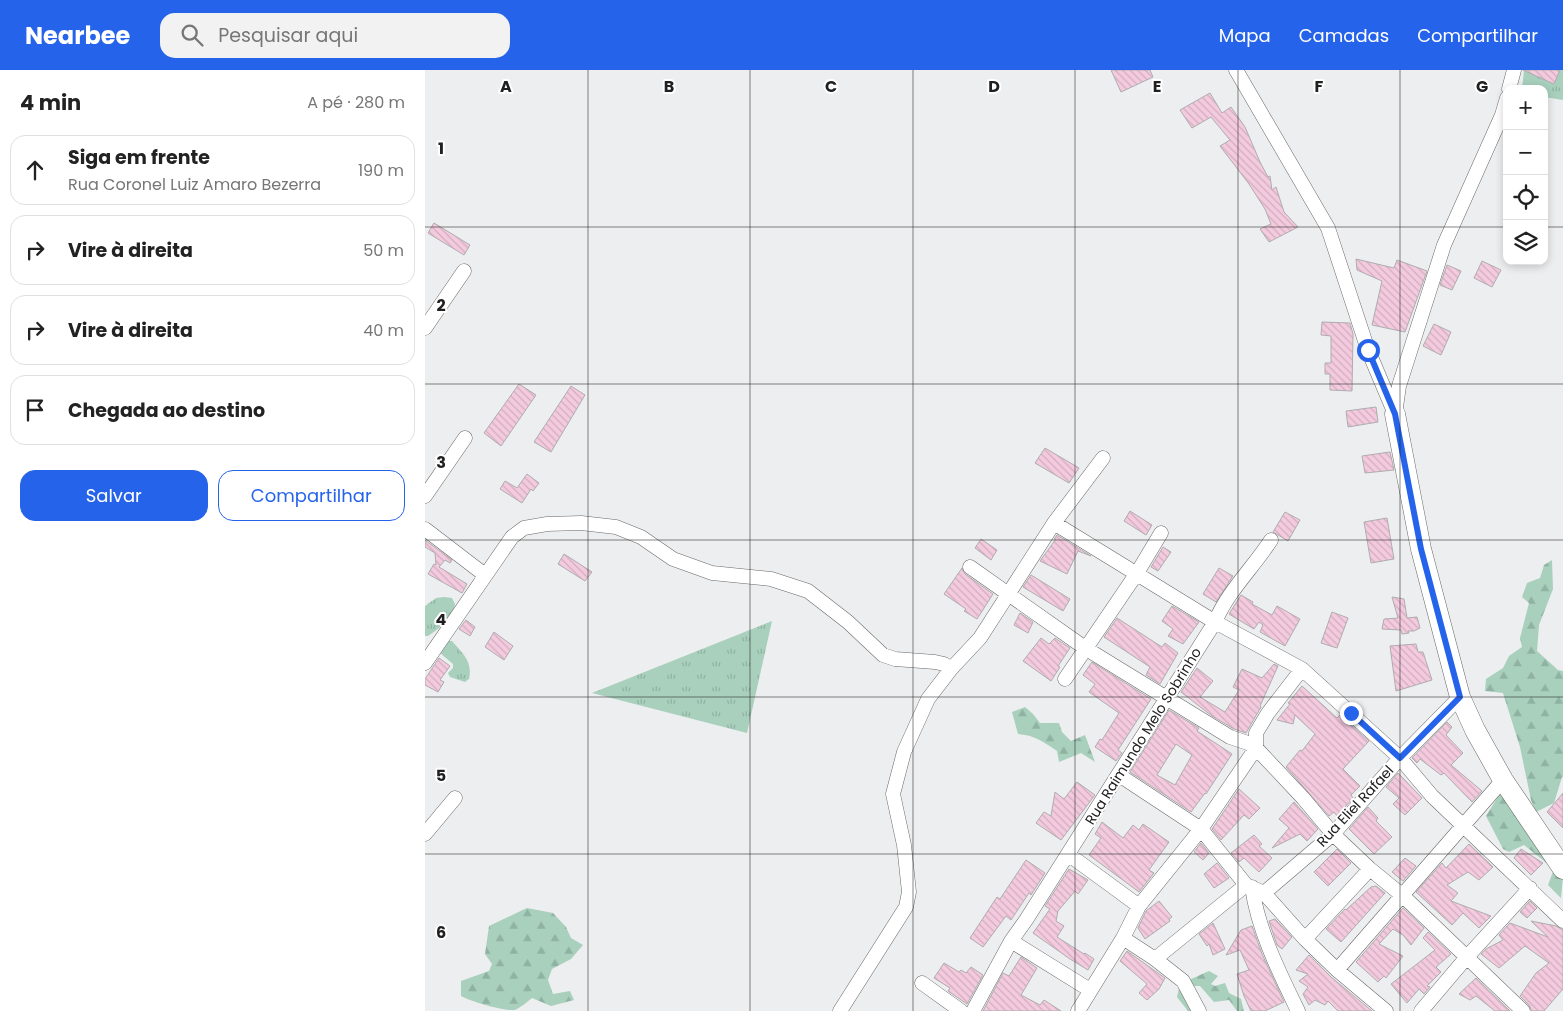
<!DOCTYPE html>
<html lang="pt">
<head>
<meta charset="utf-8">
<style>
  :root { --surface:#fff; --page:#f2f2f2; --text:#222; --muted:#767676; --line:#e0e0e0; --accent:#2563eb }
  body { margin:0; font-family:Poppins,sans-serif; background:var(--page); color:var(--text) }
  .controls { position:absolute; right:15px; top:15px; display:grid; overflow:hidden; border-radius:10px; box-shadow:0 2px 8px #0003 }
  .controls button { width:45px; height:45px; display:grid; place-items:center; padding:0; border:0; border-bottom:1px solid var(--line); background:var(--surface); color:var(--text); font:25px sans-serif }
  .stop { position:absolute; width:15px; height:15px; margin:-11px; border:4px solid #2563eb; border-radius:50%; background:#fff }
  .stop.end { background:#2563eb; border-color:#fff; box-shadow:0 1px 5px #0008 }
  .list { margin:0; padding:0; list-style:none }
  h2 { display:flex; justify-content:space-between; align-items:center; height:65px; margin:0; padding:0 20px; font-size:21px }
  h2 small { font-size:16px; font-weight:400; color:var(--muted) }
  .list li { display:grid; grid-template-columns:32px 1fr auto; gap:15px; align-items:center; box-sizing:border-box; height:70px; margin:0 10px 10px; padding:0 10px; border:1px solid var(--line); border-radius:15px }
  .list b { display:block; font-size:19px; white-space:nowrap }
  .list p { margin:0; font-size:16px; white-space:nowrap; color:var(--muted) }
  .list em { font-size:16px; font-style:normal; color:var(--muted) }
  .actions { display:flex; gap:10px; padding:15px 20px }
  .actions a { flex:1; padding:11px 0; border:1px solid var(--accent); border-radius:15px; text-align:center; font-size:18px; color:var(--accent) }
  .actions .main { background:var(--accent); color:#fff }
  .icon { flex:none; width:28px; height:28px; fill:none; stroke:currentColor; stroke-width:2; stroke-linecap:round; stroke-linejoin:round }
  .map { position:relative; flex:none; width:1138px; height:941px; overflow:hidden }
  header { display:flex; align-items:center; gap:30px; box-sizing:border-box; height:70px; padding:0 25px; background:var(--accent); color:#fff }
  header strong { font-size:24px }
  nav { display:flex; gap:28px; margin-inline-start:auto; font-size:18px }
  .search { width:350px; height:45px; background:var(--page); display:flex; align-items:center; gap:12px; box-sizing:border-box; padding:0 18px; border-radius:15px; color:var(--muted); font-size:19px }
  main { display:flex }
  aside { flex:1; background:var(--surface) }
  .map>svg:first-child { display:block }
  .grass { fill:url(#grass-tufts) }
  .forest { fill:url(#forest-firs) }
  .building { fill:url(#building-back-hatch); stroke:#aeadad; fill-rule:evenodd }
  .lines { fill:none; stroke-linecap:round; stroke-linejoin:round }
  .street-casing { stroke:#69696a; stroke-width:15 }
  .secondary-casing { stroke:#69696a; stroke-width:21 }
  .street { stroke:#fff; stroke-width:14 }
  .secondary { stroke:#fff; stroke-width:20 }
  .route { stroke:#2563eb; stroke-width:6 }
  .grid { fill:none; stroke:#202021; stroke-width:1; stroke-opacity:0.55 }
  .labels { text-anchor:middle; dominant-baseline:central; stroke-width:4; stroke-linejoin:round; paint-order:stroke }
  .street-label { font-size:14px; fill:#202021; stroke:#fff }
  .grid-label { font-size:16px; text-anchor:middle; font-weight:bold; fill:#202021; stroke:#fff; stroke-width:4; stroke-linejoin:round; paint-order:stroke }
</style>
</head>
<body>
<header>
<strong>Nearbee</strong>
<div class="search"><svg class="icon" aria-label="search" viewBox="0 0 24 24"><circle cx="10" cy="10" r="6"/><path d="M15 15l6 6"/></svg>Pesquisar aqui</div>
<nav><a>Mapa</a><a>Camadas</a><a>Compartilhar</a></nav>
</header>
<main>
<aside>
<h2>4 min<small>A pé · 280 m</small></h2>
<ul class="list">
<li><svg class="icon" aria-label="ahead" viewBox="0 0 24 24"><path d="M12 20V5M6 11l6-6 6 6"/></svg><div><b>Siga em frente</b><p>Rua Coronel Luiz Amaro Bezerra</p></div><em>190 m</em></li>
<li><svg class="icon" aria-label="right" viewBox="0 0 24 24"><path d="M7 20v-9h11M14 6l5 5-5 5"/></svg><div><b>Vire à direita</b></div><em>50 m</em></li>
<li><svg class="icon" aria-label="right" viewBox="0 0 24 24"><path d="M7 20v-9h11M14 6l5 5-5 5"/></svg><div><b>Vire à direita</b></div><em>40 m</em></li>
<li><svg class="icon" aria-label="arrive" viewBox="0 0 24 24"><path d="M6 21V4h12l-3 4 3 4H6"/></svg><div><b>Chegada ao destino</b></div></li>
</ul>
<div class="actions"><a class="main">Salvar</a><a>Compartilhar</a></div>
</aside>
<div class="map">
<svg width="1138" height="941" viewBox="0 0 1138 941">
  <defs>
    <pattern id="grass-tufts" width="24" height="20" patternUnits="userSpaceOnUse" patternTransform="scale(1.25)"><rect width="24" height="20" fill="#a8d0bd"/><path d="M3 7l-1-3M5 7V3M7 7l1-3M15 17l-1-3M17 17v-4M19 17l1-3" fill="none" stroke="#90b2a2"/></pattern>
    <pattern id="forest-firs" width="22" height="20" patternUnits="userSpaceOnUse" patternTransform="scale(1.25)"><rect width="22" height="20" fill="#a8d0bd"/><path d="M5 1l3.5 6h-7zM16 11l3.5 6h-7z" fill="#90b2a2"/></pattern>
    <pattern id="building-back-hatch" width="6" height="6" patternUnits="userSpaceOnUse" patternTransform="scale(1.25)"><rect width="6" height="6" fill="#f4cadf"/><path d="M-1 5l2 2M0 0l6 6M5-1l2 2" fill="none" stroke="#d1adbf"/></pattern>
  </defs>
  <rect width="100%" height="100%" fill="#edeeef"/>
  <path class="grass" d="M1099,0H1138V30L1119,27V19H1097Z
    M19,527L27,528L30,534C28,549 15,558 3,566H0V536L11,528Z
    M347,551L322,663L167,623Z
    M20,571H27C37,583 48,591 44,609L40,612L25,607L23,603L28,598V594L14,582Z"/>
  <path class="forest" d="M1127,490L1128,519L1114,555L1112,581L1133,600L1138,601V707H1137L1129,733L1111,742L1106,730L1095,677L1078,623L1060,621L1061,609L1078,598L1084,586L1097,577L1095,568L1104,533L1097,527L1102,513L1115,508L1119,495Z
    M600,637L608,644L615,653H634L637,662L646,671L660,665L670,692L656,683L634,692L632,681C619,672 609,665 593,664L587,642Z
    M1076,722L1138,806L1136,828L1123,815L1129,799L1099,775L1084,782L1078,779L1061,746Z
    M102,838L128,843L141,857L146,868L158,875L146,889L127,899L123,910L128,924L145,921L149,930L126,936L107,928C102,932 96,937 90,940C78,941 47,932 36,926V911L64,901L67,894L60,884L64,856Z
    M784,901L793,906L786,914L790,916L800,913L804,923L816,929L819,941H812L804,930L789,932L775,916H768V941H763L752,927L755,914Z"/>
  <path class="building" d="M686,0H725L728,7L696,22Z
    M1098,0H1135L1129,14Z
    M785,23L797,43L806,37L820,57L835,92L843,107L845,106L847,120L851,117L859,142L873,157L844,172L835,159L846,154L840,139L824,114L795,76L805,70L786,47L767,58L755,40Z
    M9,153L45,175L39,185L3,163Z
    M931,189L969,198L972,190L1002,201L980,262L947,255L957,211L932,200Z
    M1057,191L1076,200L1067,217L1049,208Z
    M1022,195L1036,201L1027,220L1015,215Z
    M897,252L925,253L928,264L927,321L905,320V304H900V293H906V266L896,265Z
    M1009,254L1026,262L1016,285L998,276Z
    M94,314L111,325L76,376L59,363Z
    M146,316L160,325L126,382L109,372Z
    M951,337L953,352L923,357L921,341Z
    M620,378L654,398L644,413L610,393Z
    M965,382L969,400L940,403L937,386Z
    M102,404L114,413L108,421L106,419L97,433L75,419L80,411L92,418Z
    M705,441L727,455L721,465L699,451Z
    M860,442L875,450L863,471L848,462Z
    M962,448L969,489L946,493L939,452Z
    M632,465L666,486L653,481L642,504L615,491L631,469H629Z
    M556,469L572,480L566,490L550,478Z
    M0,470L27,490L25,493L20,490L14,497L42,514L37,523L3,504L9,494L11,495L10,483L0,477Z
    M738,477L746,482L733,501L726,497Z
    M139,484L167,502L160,511L133,494Z
    M537,498L540,504L568,524L552,549L539,541L541,539L519,524Z
    M794,498L808,506L791,532L778,524Z
    M606,505L645,529L638,541L598,517Z
    M816,525L828,532L827,534L847,545L852,536L875,549L860,576L835,562L838,555L834,552L829,559L804,544Z
    M967,527L979,529L982,548L992,547L995,558L989,561H983L984,563L977,564L976,560L957,559L959,549L973,548Z
    M747,536L774,552L758,574L743,566L748,559L737,551Z
    M907,542L923,548L912,578L896,573Z
    M595,543L608,552L603,563L589,555Z
    M692,548L737,577L740,573L753,583L735,614L721,605L725,597L679,567Z
    M41,550L50,557L45,566L34,559Z
    M69,562L88,576L79,590L60,577Z
    M616,568L624,574L630,568L645,578L633,596L635,597L626,611L598,591Z
    M991,574L993,582H998L1007,610L971,621L965,576Z
    M14,588L25,596L15,610L19,612L13,622L0,615V609Z
    M667,592L726,629L693,680L697,683L691,691L670,677L675,669L677,670L694,643L664,622L670,614L658,605Z
    M849,594L853,596L835,636L836,637L821,663L809,659L787,646L756,622L772,598L788,611L775,627L800,642L814,620L808,617L817,599L837,608Z
    M877,616L912,648L915,645L944,671L918,699L935,716L926,725L928,728L912,746L909,742L904,746L861,697L875,680L877,681L890,664L870,645L868,654L852,650L865,634L863,633Z
    M744,640L774,658L772,661L807,684L781,724L780,723L766,742L705,702ZM751,674L767,685L750,715L732,705Z
    M1022,652L1027,657L1021,665L1038,683L1026,695L1057,721L1047,732L1019,703L1016,705L995,689L992,693L987,688Z
    M973,703L997,728L980,745L968,734L974,728L961,717Z
    M652,712L670,725L636,770L611,753L619,742L626,746L630,722L639,729Z
    M814,719L835,738L824,749L819,745L796,770L787,759Z
    M1138,723V758L1122,742Z
    M869,732L893,759L882,771L875,764L847,778L864,758L854,749Z
    M943,737L953,748L951,751L967,767L949,784L924,759Z
    M677,752L698,768L708,755L714,760L718,754L744,772L724,800L729,803L714,822L664,785L676,768L670,764Z
    M829,765L837,774L834,776L847,788L834,802L819,788L814,792L806,783Z
    M776,773L784,783L778,790L769,782Z
    M1044,774L1068,797L1054,810L1043,802L1022,815L1033,823L1026,831L1066,846L1054,858L1038,843L1027,855L991,822L1017,793L1021,798Z
    M912,779L926,793L903,816L889,802Z
    M1096,779L1118,793L1106,805L1089,788Z
    M980,788L991,796L978,811L967,802Z
    M601,790L620,803L606,825L604,823L586,850L581,846L558,877L545,868L572,827L575,829Z
    M792,793L804,808L789,818L779,804Z
    M644,799L663,810L653,824L650,821L633,841L631,851L639,856L632,867L659,884L660,883L669,889L663,900L645,889L608,863L625,839L620,836Z
    M951,816L960,823L916,872L901,859L920,839L921,840L946,817Z
    M734,831L747,847L744,849L745,851L720,869L713,858L721,841Z
    M1105,831L1112,838L1102,848L1095,842Z
    M978,838L999,858L986,875L978,865L968,859L954,874L978,886L961,908L959,906L953,912L931,892Z
    M850,849L867,867L857,879L852,875L844,851Z
    M1106,851L1131,856L1138,860V919L1119,941H1107L1104,935L1095,926L1111,903L1124,893L1100,876L1074,898L1056,884L1061,879L1078,870L1074,865L1085,853L1123,867Z
    M788,853L800,879L788,885L784,874L782,876L774,864Z
    M827,856L837,884L859,932L840,941H826L819,926L812,904L824,900L815,880L801,885L816,860Z
    M1003,862L1026,884L1011,897L1016,902L1002,916L1005,917L999,924L994,919L982,933L966,914L1010,880L998,868Z
    M702,881L740,908L734,919L722,930L714,923L722,914L695,891Z
    M884,885L906,907L947,941H913L903,931L900,935L890,930L884,935L878,924L883,917L874,911L883,904L871,900Z
    M596,887L612,898L596,925L615,935L619,930L636,941H558L578,903L584,906Z
    M519,893L534,902L536,900L541,903L546,897L558,905L542,934L523,921L525,918L509,908Z
    M1051,908L1085,941H1070L1051,926L1045,930L1034,924Z"/>
  <g class="lines">
    <g class="street-casing">
      <path id="street" d="M811,0L903,158L943,280L970,344
        M1084,19L1089,0
        M0,258L39,201
        M970,344L974,316L1019,175L1077,45L1082,28
        M0,426L40,368
        M0,459L60,505
        M545,497L660,578L805,667L823,673L831,678L878,728L908,764L945,799L978,826L1098,941
        M0,593L87,467L99,458L122,454L156,453L191,457L216,467L248,489L287,503L346,509L383,521L423,552L458,585L470,589L510,592L519,594L526,599L555,568L629,453L678,388
        M877,599L975,688L1007,726L1138,851
        M640,609L712,503L736,463
        M694,705L776,759L821,815L839,823L880,869L912,900L961,941
        M0,764L30,728
        M643,784L714,836
        M827,817C833,860 854,902 873,941
        M839,823L908,764L975,688L1035,627
        M698,868L730,889L758,911L774,941
        M880,869L945,799
        M586,871L665,920
        M730,889L821,815
        M912,900L1078,710
        M497,913L536,941
        M415,941L481,837L484,822L479,775L468,724L479,682L503,629L526,599
        M548,941L586,871L601,850L790,552L629,453
        M653,941L698,868L714,836L776,759L831,678V663L843,643L877,599L790,552C803,521 828,498 846,470
        M996,941L1041,888L1105,818"/>
    </g>
    <g class="secondary-casing">
      <path id="secondary" d="M970,344L996,479L1035,627L1050,660L1078,710L1138,799"/>
    </g>
    <use href="#street" class="street"/>
    <use href="#secondary" class="secondary"/>
  </g>
  <g class="lines">
    <path class="route" d="M926,643L975,688L1035,627L996,479L970,344L943,280"/>
  </g>
  <path class="grid" d="M163,0V941M325,0V941M488,0V941M650,0V941M813,0V941M975,0V941M0,157H1082M1119,157H1138M0,314H1138M0,470H1138M0,627H1138M0,784H1138"/>
  <g class="labels">
    <g class="street-label">
      <text transform="translate(718 666) rotate(-58)">Rua Raimundo Melo Sobrinho</text>
      <text transform="translate(930 736) rotate(-47)">Rua Eliel Rafael</text>
    </g>
  </g>
  <g class="grid-label">
    <text x="81" y="22">A</text>
    <text x="244" y="22">B</text>
    <text x="406" y="22">C</text>
    <text x="569" y="22">D</text>
    <text x="732" y="22">E</text>
    <text x="894" y="22">F</text>
    <text x="1057" y="22">G</text>
    <text x="16" y="84">1</text>
    <text x="16" y="241">2</text>
    <text x="16" y="398">3</text>
    <text x="16" y="555">4</text>
    <text x="16" y="711">5</text>
    <text x="16" y="868">6</text>
  </g>
</svg>
<div class="controls">
<button>+</button>
<button>−</button>
<button><svg class="icon" aria-label="locate" viewBox="0 0 24 24"><circle cx="12" cy="12" r="6"/><path d="M12 2v4M12 18v4M2 12h4M18 12h4"/></svg></button>
<button><svg class="icon" aria-label="layers" viewBox="0 0 24 24"><path d="M12 4l9 5-9 5-9-5zM3 14l9 5 9-5"/></svg></button>
</div>
<div class="stop" style="left:943px;top:280px"></div>
<div class="stop end" style="left:926px;top:643px"></div>
</div>
</main>
</body>
</html>
